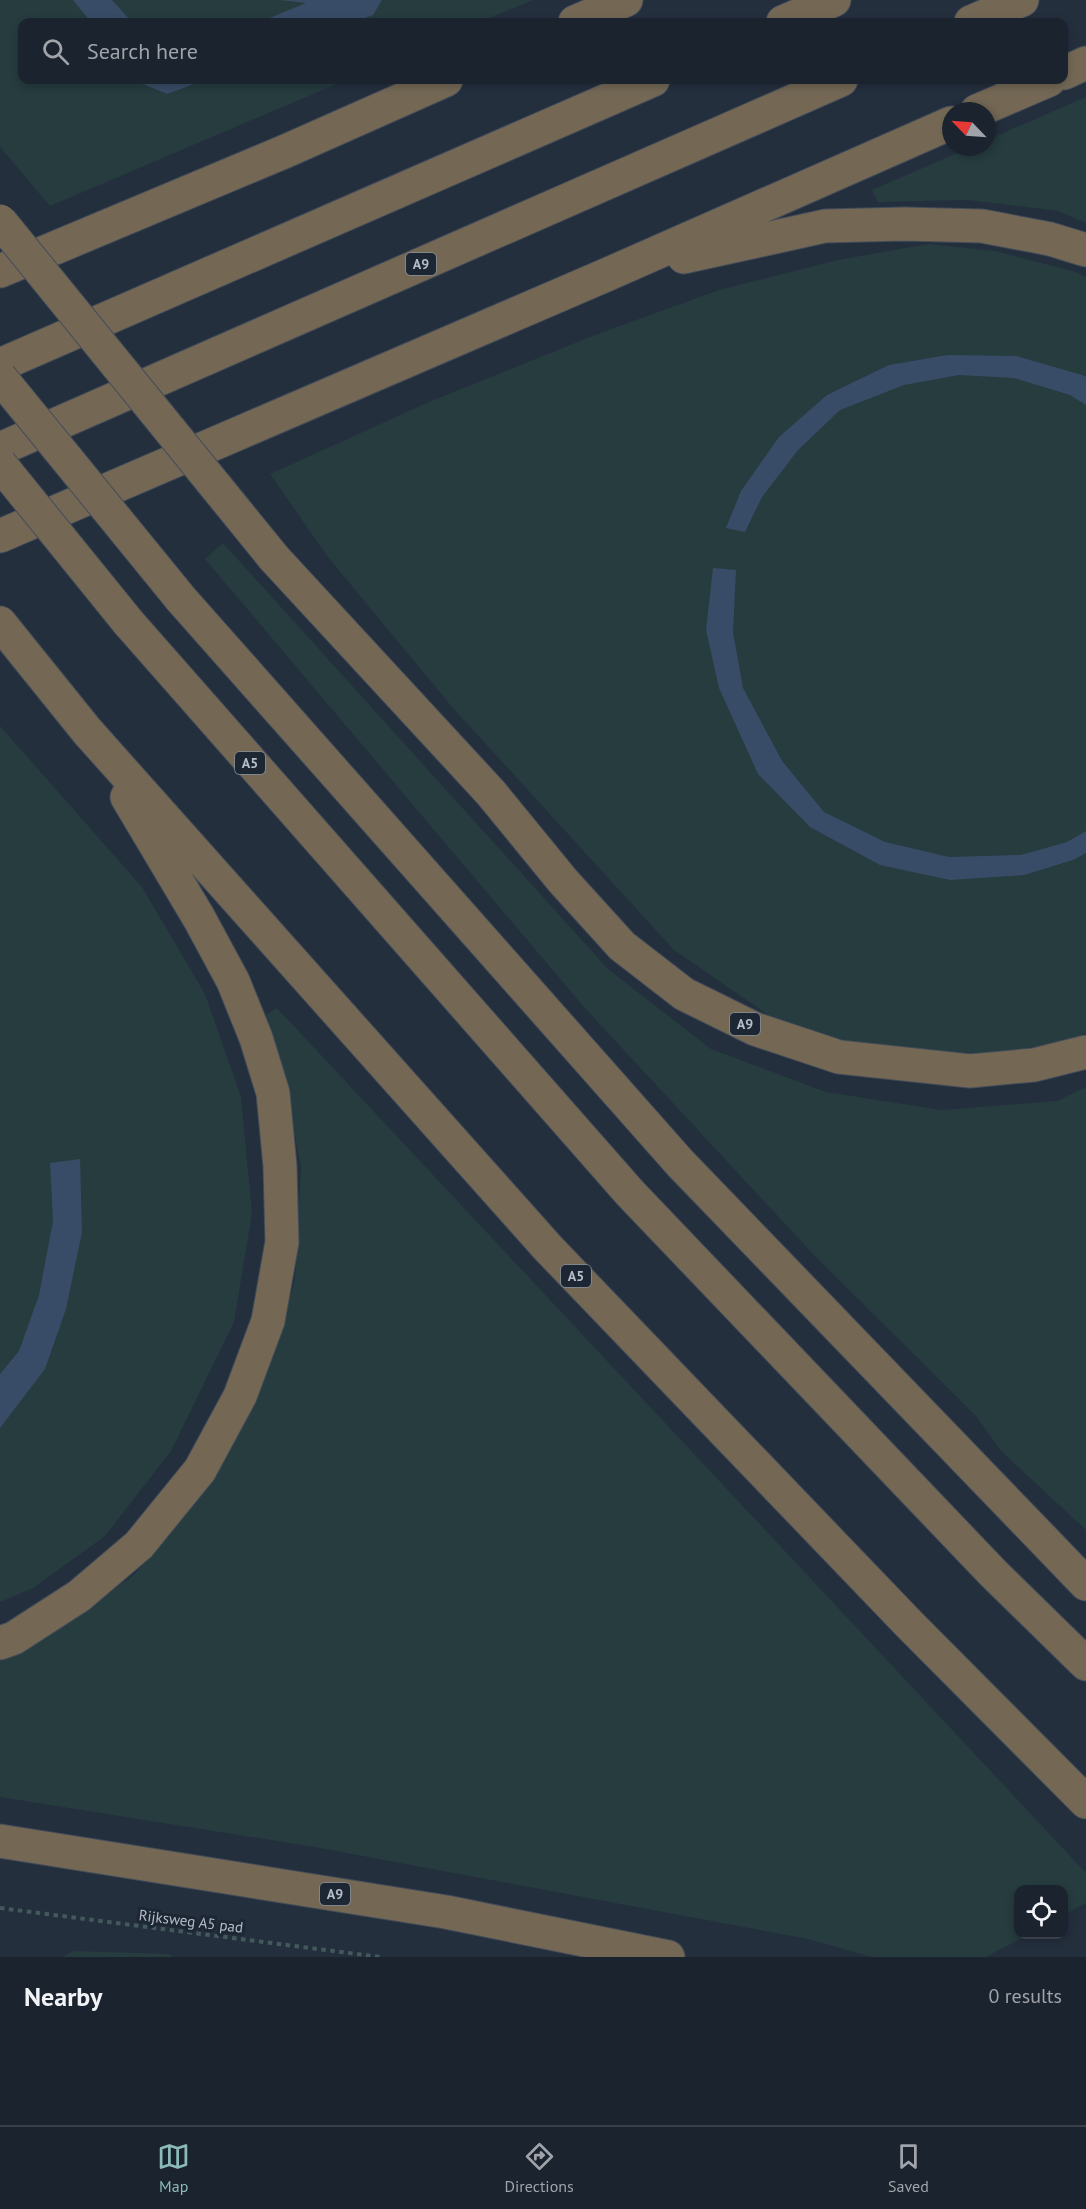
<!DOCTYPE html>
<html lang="en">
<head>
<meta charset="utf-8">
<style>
  :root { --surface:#1b232e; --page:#282f3a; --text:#f1f3f6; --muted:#a0a4aa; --line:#39404a; --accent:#8bbbb9 }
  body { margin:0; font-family:"PT Sans",sans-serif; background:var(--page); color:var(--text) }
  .controls { position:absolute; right:18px; bottom:18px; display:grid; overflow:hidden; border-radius:12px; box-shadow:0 3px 9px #0003 }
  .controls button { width:54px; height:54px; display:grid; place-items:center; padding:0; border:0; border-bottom:2px solid var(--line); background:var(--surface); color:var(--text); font:30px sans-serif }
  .compass { position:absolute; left:942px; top:102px; width:54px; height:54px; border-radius:50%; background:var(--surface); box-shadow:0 3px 9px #0003; rotate:295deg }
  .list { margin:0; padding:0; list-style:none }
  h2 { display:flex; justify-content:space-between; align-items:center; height:78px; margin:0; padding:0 24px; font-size:26px }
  h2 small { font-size:20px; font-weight:400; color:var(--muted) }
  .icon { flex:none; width:33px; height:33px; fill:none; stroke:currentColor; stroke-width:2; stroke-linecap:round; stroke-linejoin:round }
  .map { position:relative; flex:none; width:1086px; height:1957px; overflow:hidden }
  .search { position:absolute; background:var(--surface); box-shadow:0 3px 9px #0003; left:18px; right:18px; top:18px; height:66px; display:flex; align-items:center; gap:15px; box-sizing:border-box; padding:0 21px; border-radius:12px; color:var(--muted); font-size:22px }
  .sheet { height:168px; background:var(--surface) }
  nav { display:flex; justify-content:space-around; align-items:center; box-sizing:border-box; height:84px; border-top:2px solid var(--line); background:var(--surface); font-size:16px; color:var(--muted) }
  nav a { display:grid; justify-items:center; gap:3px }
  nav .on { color:var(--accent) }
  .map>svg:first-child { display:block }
  .green { fill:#263c3f }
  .water { fill:#394c67 }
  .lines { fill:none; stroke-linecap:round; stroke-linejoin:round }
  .highway-casing { stroke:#434c59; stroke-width:35 }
  .path { stroke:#44595c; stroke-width:4; stroke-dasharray:4.5 4.5; stroke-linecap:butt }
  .highway { stroke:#746855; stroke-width:33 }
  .highway-bridge-casing { stroke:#434c59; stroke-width:35; stroke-linecap:butt }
  .highway-bridge { stroke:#746855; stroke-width:33 }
  .labels { text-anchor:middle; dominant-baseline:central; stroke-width:6; stroke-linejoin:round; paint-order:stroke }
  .shield { fill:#1d2633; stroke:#878f9c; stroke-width:1.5 }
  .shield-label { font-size:14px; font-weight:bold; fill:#b4bcc9 }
  .street-label { font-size:15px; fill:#b4bcc9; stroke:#1d2633 }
</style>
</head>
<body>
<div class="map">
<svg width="1086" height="1957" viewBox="0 0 1086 1957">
  <rect width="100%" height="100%" fill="#242f3e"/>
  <path class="green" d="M0,0H533L480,22H22V80H346L50,206L0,147Z
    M1086,97V223L1058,211L968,200L878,202L872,190L971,147H987V140Z
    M928,244L995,251L1076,272L1086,277V1033L1066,1042L966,1058L862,1049L774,1019L674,950L452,707L328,557L270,474L429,402L595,335L719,290L838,260Z
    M223,543L608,969L711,1049L826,1092L942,1110L1057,1101L1086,1087V1530L1001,1451L976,1416L813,1254L583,1006L205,559Z
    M0,726L142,887L205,994L241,1097L252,1213L234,1322L171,1451L105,1536L33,1588L0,1602Z
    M277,1008L1086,1873V1903L1064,1915V1890H1018V1934L1027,1935L986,1957H872L808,1939L315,1847L0,1797V1654L68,1622L134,1575L210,1483L255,1405L295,1281L301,1168L282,1066L266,1015Z
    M73,1951L169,1954L173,1957H63Z"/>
  <path class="water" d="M73,0H112L132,22H91Z
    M280,0H382L373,15L354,22H260L306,3Z
    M138,80H205L167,94L141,83Z
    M948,355L1016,356L1082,375L1086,377V405L1070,395L1014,378L959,375L904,385L840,410L798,450L762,497L745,532L726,528L741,491L779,437L827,395L889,365Z
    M713,568L736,570L733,632L743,688L782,761L824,812L885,842L949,857L1021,855L1067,842L1086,831V853L1073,860L1024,875L950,880L880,865L810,827L758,774L719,688L706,630Z
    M80,1159L82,1232L66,1309L45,1369L0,1428V1374L19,1351L39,1295L53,1221L50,1163Z"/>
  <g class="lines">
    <g class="highway-casing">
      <path id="highway" d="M575,22L626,0
        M783,22L834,0
        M971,22L1022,0
        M1064,73L1086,63
        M977,111L1049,80
        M684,257L825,226L905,224L982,226L1050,239L1086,250
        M0,271L286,151L446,80
        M0,365L653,80
        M0,449L841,80
        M0,536L606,275L951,123
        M274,558L491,793L563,881L622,946L684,994L755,1029L839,1057L970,1071L1034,1065L1086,1052
        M181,599L680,1163L1086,1584
        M128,622L630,1193L993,1573L1086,1664
        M0,623L87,731L548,1248L909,1624L1086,1802
        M0,1643L14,1638L79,1596L139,1545L200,1470L240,1396L268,1321L282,1242L280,1166L273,1093L256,1038L233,981L199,918L127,797
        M0,1841L446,1912L668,1957"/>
    </g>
    <path class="path" d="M0,1908L380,1957"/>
    <use href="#highway" class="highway"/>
    <g class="highway-bridge-casing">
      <path id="highway-bridge" d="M0,221L274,558
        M0,377L181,599
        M0,464L128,622"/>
    </g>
    <use href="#highway-bridge" class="highway-bridge"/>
  </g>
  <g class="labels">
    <g class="shield">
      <rect x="406" y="253" width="30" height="22" rx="4.5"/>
      <rect x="235" y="752" width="30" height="22" rx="4.5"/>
      <rect x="730" y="1013" width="30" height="22" rx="4.5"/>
      <rect x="561" y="1265" width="30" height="22" rx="4.5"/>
      <rect x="320" y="1883" width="30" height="22" rx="4.5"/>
    </g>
    <g class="shield-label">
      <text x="421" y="264">A9</text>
      <text x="250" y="763">A5</text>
      <text x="745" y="1024">A9</text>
      <text x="576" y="1276">A5</text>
      <text x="335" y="1894">A9</text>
    </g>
    <g class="street-label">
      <text transform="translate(191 1921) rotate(7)">Rijksweg A5 pad</text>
    </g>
  </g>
</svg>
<div class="controls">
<button><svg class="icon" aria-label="locate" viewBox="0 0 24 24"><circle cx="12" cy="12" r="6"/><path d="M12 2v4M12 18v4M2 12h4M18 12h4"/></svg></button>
</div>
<svg class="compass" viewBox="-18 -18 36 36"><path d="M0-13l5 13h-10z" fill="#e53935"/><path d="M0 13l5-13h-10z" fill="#a0a4aa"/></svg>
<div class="search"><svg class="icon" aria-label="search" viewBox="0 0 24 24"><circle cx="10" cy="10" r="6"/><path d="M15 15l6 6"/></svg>Search here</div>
</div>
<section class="sheet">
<h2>Nearby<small>0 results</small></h2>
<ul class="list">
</ul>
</section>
<nav>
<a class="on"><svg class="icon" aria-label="map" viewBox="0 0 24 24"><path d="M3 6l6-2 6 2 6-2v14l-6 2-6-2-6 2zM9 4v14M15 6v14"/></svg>Map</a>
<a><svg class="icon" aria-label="directions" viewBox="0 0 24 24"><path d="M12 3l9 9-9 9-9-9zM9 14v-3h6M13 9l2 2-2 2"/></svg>Directions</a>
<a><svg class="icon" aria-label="saved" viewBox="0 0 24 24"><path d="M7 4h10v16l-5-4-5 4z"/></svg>Saved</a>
</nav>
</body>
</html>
